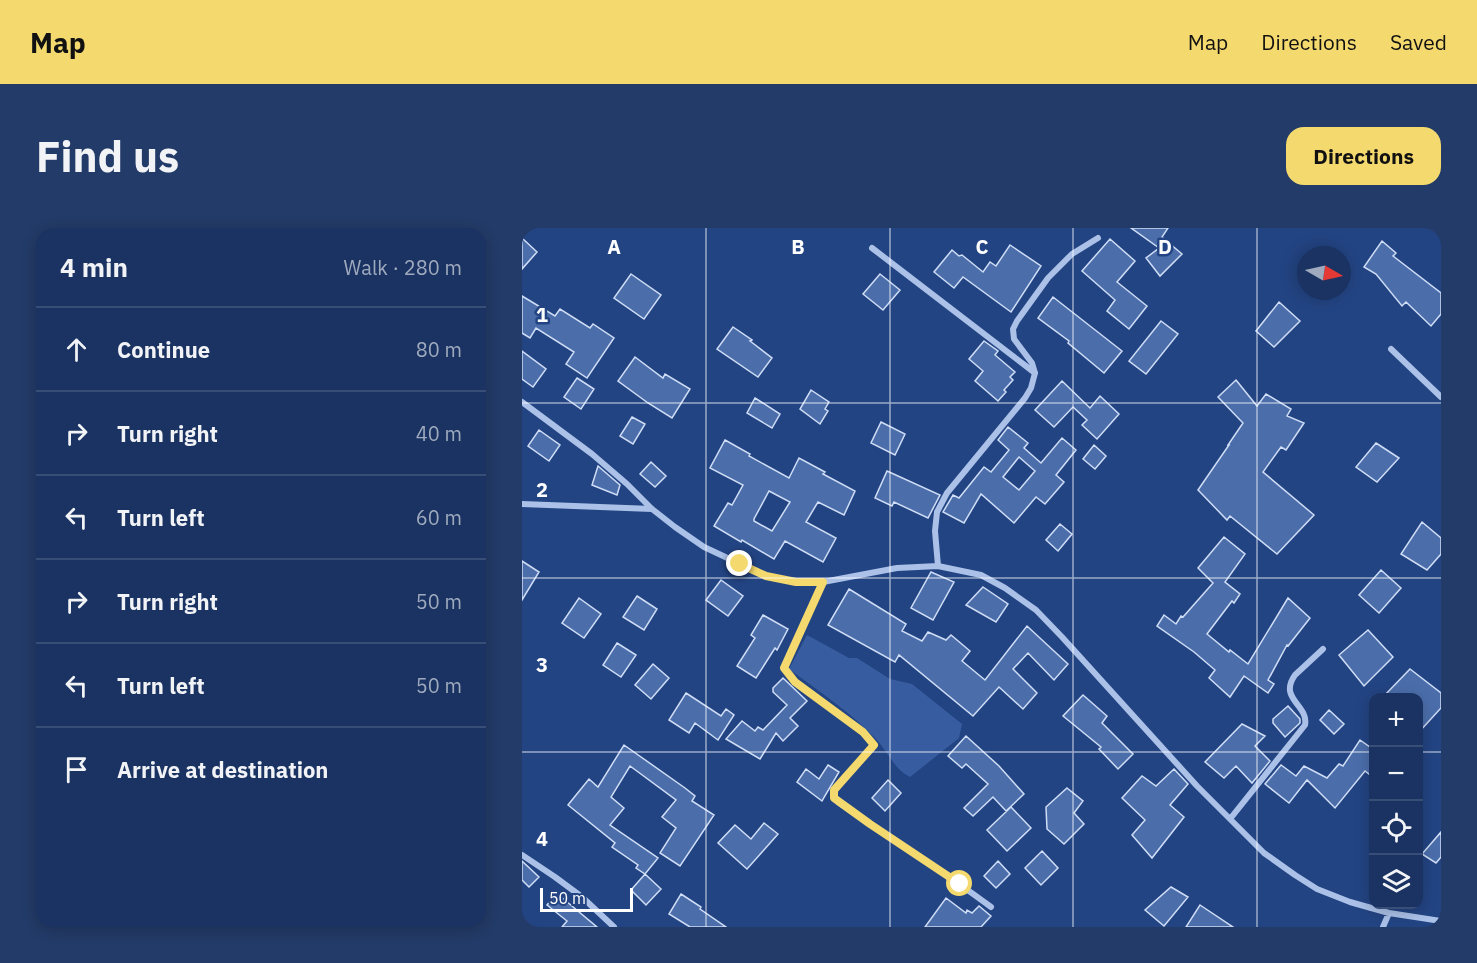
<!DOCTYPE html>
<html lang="en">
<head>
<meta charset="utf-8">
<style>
  :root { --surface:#1a3362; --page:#233b68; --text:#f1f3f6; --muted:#9faabe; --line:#384e77; --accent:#f3d96e }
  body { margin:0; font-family:"IBM Plex Sans",sans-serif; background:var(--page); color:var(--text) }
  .controls { position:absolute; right:18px; bottom:18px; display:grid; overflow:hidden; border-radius:12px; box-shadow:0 3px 15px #0003 }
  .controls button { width:54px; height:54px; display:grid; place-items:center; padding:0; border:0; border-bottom:2px solid var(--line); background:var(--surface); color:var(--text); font:30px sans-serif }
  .compass { position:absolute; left:775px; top:18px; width:54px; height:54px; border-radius:50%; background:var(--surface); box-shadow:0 3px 15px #0003; rotate:99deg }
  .scale { position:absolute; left:18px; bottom:15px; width:93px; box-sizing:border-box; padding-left:6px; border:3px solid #fff; border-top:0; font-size:16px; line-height:21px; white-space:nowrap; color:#fff; -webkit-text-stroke:4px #234483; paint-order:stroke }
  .stop { position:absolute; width:18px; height:18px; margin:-14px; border:4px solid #f3d96e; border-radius:50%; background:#fff }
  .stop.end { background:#f3d96e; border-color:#fff; box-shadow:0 2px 6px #0008 }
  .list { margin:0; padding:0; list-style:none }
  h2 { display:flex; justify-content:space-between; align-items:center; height:78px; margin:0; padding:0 24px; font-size:26px }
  h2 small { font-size:20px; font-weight:400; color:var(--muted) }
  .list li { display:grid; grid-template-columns:39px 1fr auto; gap:18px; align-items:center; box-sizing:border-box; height:84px; padding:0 24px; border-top:2px solid var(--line) }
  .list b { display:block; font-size:22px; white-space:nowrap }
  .list em { font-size:20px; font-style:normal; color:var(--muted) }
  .icon { flex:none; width:33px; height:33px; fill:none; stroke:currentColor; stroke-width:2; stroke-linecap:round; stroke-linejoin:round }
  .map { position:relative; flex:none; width:919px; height:699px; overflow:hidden; border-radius:18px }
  header { display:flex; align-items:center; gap:36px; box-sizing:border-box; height:84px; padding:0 30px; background:var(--accent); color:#111 }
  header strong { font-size:28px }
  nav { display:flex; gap:33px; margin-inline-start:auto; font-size:21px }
  .intro { display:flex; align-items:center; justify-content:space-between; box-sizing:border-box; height:144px; padding:0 36px }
  h1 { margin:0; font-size:42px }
  .button { padding:15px 27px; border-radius:18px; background:var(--accent); color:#111; font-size:21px; font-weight:700 }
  main { display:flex; gap:36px; padding:0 36px }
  aside { flex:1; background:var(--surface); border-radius:18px; box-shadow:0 3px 15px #0003 }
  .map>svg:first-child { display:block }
  .green { fill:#375da0 }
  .building { fill:#4b6eab; stroke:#cfddf6; stroke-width:1.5; fill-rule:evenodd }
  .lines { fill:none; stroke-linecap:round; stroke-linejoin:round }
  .street { stroke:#abc1e8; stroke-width:6 }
  .route { stroke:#f3d96e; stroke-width:8 }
  .grid { fill:none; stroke:#fff; stroke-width:1.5; stroke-opacity:0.55 }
  .grid-label { font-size:20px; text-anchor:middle; font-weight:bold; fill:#fff; stroke:#234483; stroke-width:5; stroke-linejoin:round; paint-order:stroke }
</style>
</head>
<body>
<header>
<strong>Map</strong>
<nav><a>Map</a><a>Directions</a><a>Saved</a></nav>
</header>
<div class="intro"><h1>Find us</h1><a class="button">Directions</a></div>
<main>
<aside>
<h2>4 min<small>Walk · 280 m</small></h2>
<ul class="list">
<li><svg class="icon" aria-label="ahead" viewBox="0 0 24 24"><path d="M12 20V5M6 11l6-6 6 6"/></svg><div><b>Continue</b></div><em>80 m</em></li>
<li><svg class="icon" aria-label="right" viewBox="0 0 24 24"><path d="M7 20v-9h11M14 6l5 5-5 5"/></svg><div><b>Turn right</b></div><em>40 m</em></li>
<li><svg class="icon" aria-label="left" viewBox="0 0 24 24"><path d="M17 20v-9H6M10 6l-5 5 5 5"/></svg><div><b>Turn left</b></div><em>60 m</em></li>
<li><svg class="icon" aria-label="right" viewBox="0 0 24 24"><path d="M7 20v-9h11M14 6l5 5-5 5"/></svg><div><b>Turn right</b></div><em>50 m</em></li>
<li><svg class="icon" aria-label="left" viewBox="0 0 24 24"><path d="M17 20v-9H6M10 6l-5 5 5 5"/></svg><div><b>Turn left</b></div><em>50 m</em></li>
<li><svg class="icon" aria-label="arrive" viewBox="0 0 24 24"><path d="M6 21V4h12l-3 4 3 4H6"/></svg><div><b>Arrive at destination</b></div></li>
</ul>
</aside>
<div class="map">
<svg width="919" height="699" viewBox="0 0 919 699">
  <rect width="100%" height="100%" fill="#234483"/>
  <path class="green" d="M285,407L327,430H335L368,451L390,456L440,496L437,510L388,549C372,541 366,524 354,511C328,484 297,463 267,441Z"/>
  <path class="building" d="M609,0H646L640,9L660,26L638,48L624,30L637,20Z
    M0,10L15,24L0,41Z
    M588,11L613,33L595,54L625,78L607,101L585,83L593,72L560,43Z
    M860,13L874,25L871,28L919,65V86L909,98L884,74L880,78L854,46L842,39Z
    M488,17L519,38L489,84L441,49L432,60L412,44L430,22L437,28L440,27L461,44L468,34L474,38Z
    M109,46L139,67L122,91L92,70Z
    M358,46L378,62L361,82L341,66Z
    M0,68L33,88L38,81L68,100L71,96L92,110L65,150L44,136L52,124L14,100L8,110L0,105Z
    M531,69L600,123L582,145L546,115L547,113L516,90Z
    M757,74L778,93L752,119L734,103Z
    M639,93L656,106L624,146L607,133Z
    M211,99L230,112L228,113L250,130L236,149L195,121Z
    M462,113L476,123L473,127L493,144L488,149L491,152L482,162L484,164L476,173L453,153L461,143L447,131Z
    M0,123L24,141L11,159L0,151Z
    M113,129L141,150L143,146L168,161L150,190L126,175L96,153Z
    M55,150L72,161L59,181L42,169Z
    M714,152L735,178L744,166L769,181L765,188L782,195L764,222L759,219L741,244L792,287L755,326L708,288L705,292L676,262L707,217H706L721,195L696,169Z
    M540,153L568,180L578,168L597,186L575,211L560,197L565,192L551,179L532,199L513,182Z
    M289,162L307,174L303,181L306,183L298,196L278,181Z
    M233,170L258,186L250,200L225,185Z
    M110,189L123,196L111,216L98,208Z
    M359,194L383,206L373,227L349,215Z
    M486,199L506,215L502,220L519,235L540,210L554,222L534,247L542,254L523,276L514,269L492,295L459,266L442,295L421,284L431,267L437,270L462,239L469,244L487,222L476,212ZM497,229L513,243L497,262L481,249Z
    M17,202L38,217L27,233L6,218Z
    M203,212L228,226L227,228L267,250L277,230L303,244L301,246L333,263L322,287L296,274L284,294L314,310L301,334L263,313L252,331L220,312L219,314L192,298L206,275L210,277L221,257L188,240ZM247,263L268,274L250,303L232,293V291Z
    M854,215L877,230L855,254L834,239Z
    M572,217L584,228L573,241L561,231Z
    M129,234L144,248L133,259L118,246Z
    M76,238L98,257L95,267L70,257Z
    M365,243L418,267L406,290L372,274L370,278L353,270Z
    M900,294L919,310V326L905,342L879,326Z
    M538,296L550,306L536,323L524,312Z
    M702,309L723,326L703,354L718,366L712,375L710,373L685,406L707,424L708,422L726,436L766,370L788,390L766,418L765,417L746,452L752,456L746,465L722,448L708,469L687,450L693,442L672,424L635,398L642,387L654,396L659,388L661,389L691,355L676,340Z
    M0,333L17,344L0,372Z
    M859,342L879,360L857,385L837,367Z
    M409,344L432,354L411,392L389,380Z
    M199,352L221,368L206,388L184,372Z
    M461,359L486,376L474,394L444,377Z
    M327,361L384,396L380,403L400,413L406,404L424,412L429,407L448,423L440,433L463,452L505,398L546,436L532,452L506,425L491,441L515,465L501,481L477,459L451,488L377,427L373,434L306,397Z
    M115,368L135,381L122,402L101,389Z
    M57,370L79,386L62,410L40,395Z
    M241,387L266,401L255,422L253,420L234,450L215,438L233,410L229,407Z
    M846,402L871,429L842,458L817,427Z
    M95,415L114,427L99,449L81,437Z
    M131,436L147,450L129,471L113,457Z
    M888,441L919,465V480L897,504V470H860Z
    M261,450L285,473L268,490L276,498L261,513L254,505L238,531L204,511L220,493L233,503L236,499L241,502L265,477L251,464V460Z
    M164,465L199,488L204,481L212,487L196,512L173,495L167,505L147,492Z
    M561,467L585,488L580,495L611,526L596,541L577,521L579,519L541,488Z
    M766,478L778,491V495L763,509L751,495V491Z
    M807,482L822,496L812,506L798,492Z
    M720,496L743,508L733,518L748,533L730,555L714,538L702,550L683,534Z
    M444,508L477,538L502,566L484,583L471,569L451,588L442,580L466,556L444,536L440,540L426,528Z
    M838,512L852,522V550L843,543L813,580L785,552L767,575L743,556L759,537L774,548L782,538L805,550L817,536L821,538Z
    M102,517L163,560L173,568L170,573L192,587L158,638L138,625L154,600L140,589L154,572L108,538L89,569L102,580L88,597L136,630L123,646L114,640L116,637L90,619L93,615L46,577L67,551L76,559Z
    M306,537L317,544L300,573L275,554L284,541L297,551Z
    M652,541L666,556L648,577L662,589L630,630L610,607L623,592L600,570L620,548L634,558Z
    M366,552L379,565L363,583L350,570Z
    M545,560L561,573L552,585L562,596L542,616L525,601L524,579Z
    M489,579L509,600L485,623L465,602Z
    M242,595L256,606L225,641L196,615L213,597L229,611Z
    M919,604V629L914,635L900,626Z
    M520,623L536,640L519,657L503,640Z
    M0,633L17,649L7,659L0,652Z
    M476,633L488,646L474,660L462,648Z
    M123,646L139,661L124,677L109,662Z
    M649,659L666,669L642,698L623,682Z
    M35,665L44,673L75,699H40L45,693L25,677Z
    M159,666L179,679L178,681L204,699H168L147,686Z
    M424,670L444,685L445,682L450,685L457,678L469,688L459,699H403Z
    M678,677L711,699H664Z"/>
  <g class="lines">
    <path class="street" d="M350,20L513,145
      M869,121L919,169
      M0,174L70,226L105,256L130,281L153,299L182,319L244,348L274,354H301L375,340L416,338L459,347L483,360L514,382L540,409L675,558L742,625L773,647L795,661L828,674L867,685L919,693
      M0,276L130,281
      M416,338L413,303L415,284L425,265L503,170L509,160L513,145L510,135L492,111L491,101L495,93L526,50L550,26L576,10
      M301,354L262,440L273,454L341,504L352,517L312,563V570L316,574C367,610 420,642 469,679
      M708,591L783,497C787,477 756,471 773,447L801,421
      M0,627L33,649L60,669L92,699
      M861,699L867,685"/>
  </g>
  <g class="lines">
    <path class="route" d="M218,336L244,348L274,354H301L262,440L273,454L341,504L352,517L312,562V570L348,596L438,656"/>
  </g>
  <path class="grid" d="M184,0V699M368,0V699M551,0V699M735,0V699M0,175H919M0,350H919M0,524H852M896,524H919"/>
  <g class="grid-label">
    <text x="92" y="26">A</text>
    <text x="276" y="26">B</text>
    <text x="460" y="26">C</text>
    <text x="643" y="26">D</text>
    <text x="20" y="94">1</text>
    <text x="20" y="269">2</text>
    <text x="20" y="444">3</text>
    <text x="20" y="618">4</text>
  </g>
</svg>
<div class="controls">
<button>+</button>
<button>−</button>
<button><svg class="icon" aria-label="locate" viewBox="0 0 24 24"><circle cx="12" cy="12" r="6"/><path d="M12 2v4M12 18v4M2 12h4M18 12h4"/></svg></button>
<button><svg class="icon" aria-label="layers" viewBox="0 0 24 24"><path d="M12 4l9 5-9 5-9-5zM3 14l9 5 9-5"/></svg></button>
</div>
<svg class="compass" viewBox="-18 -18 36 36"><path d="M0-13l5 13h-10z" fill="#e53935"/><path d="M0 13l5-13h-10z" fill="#9faabe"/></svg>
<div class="scale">50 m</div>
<div class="stop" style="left:438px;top:656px"></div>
<div class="stop end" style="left:218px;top:336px"></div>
</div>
</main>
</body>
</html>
